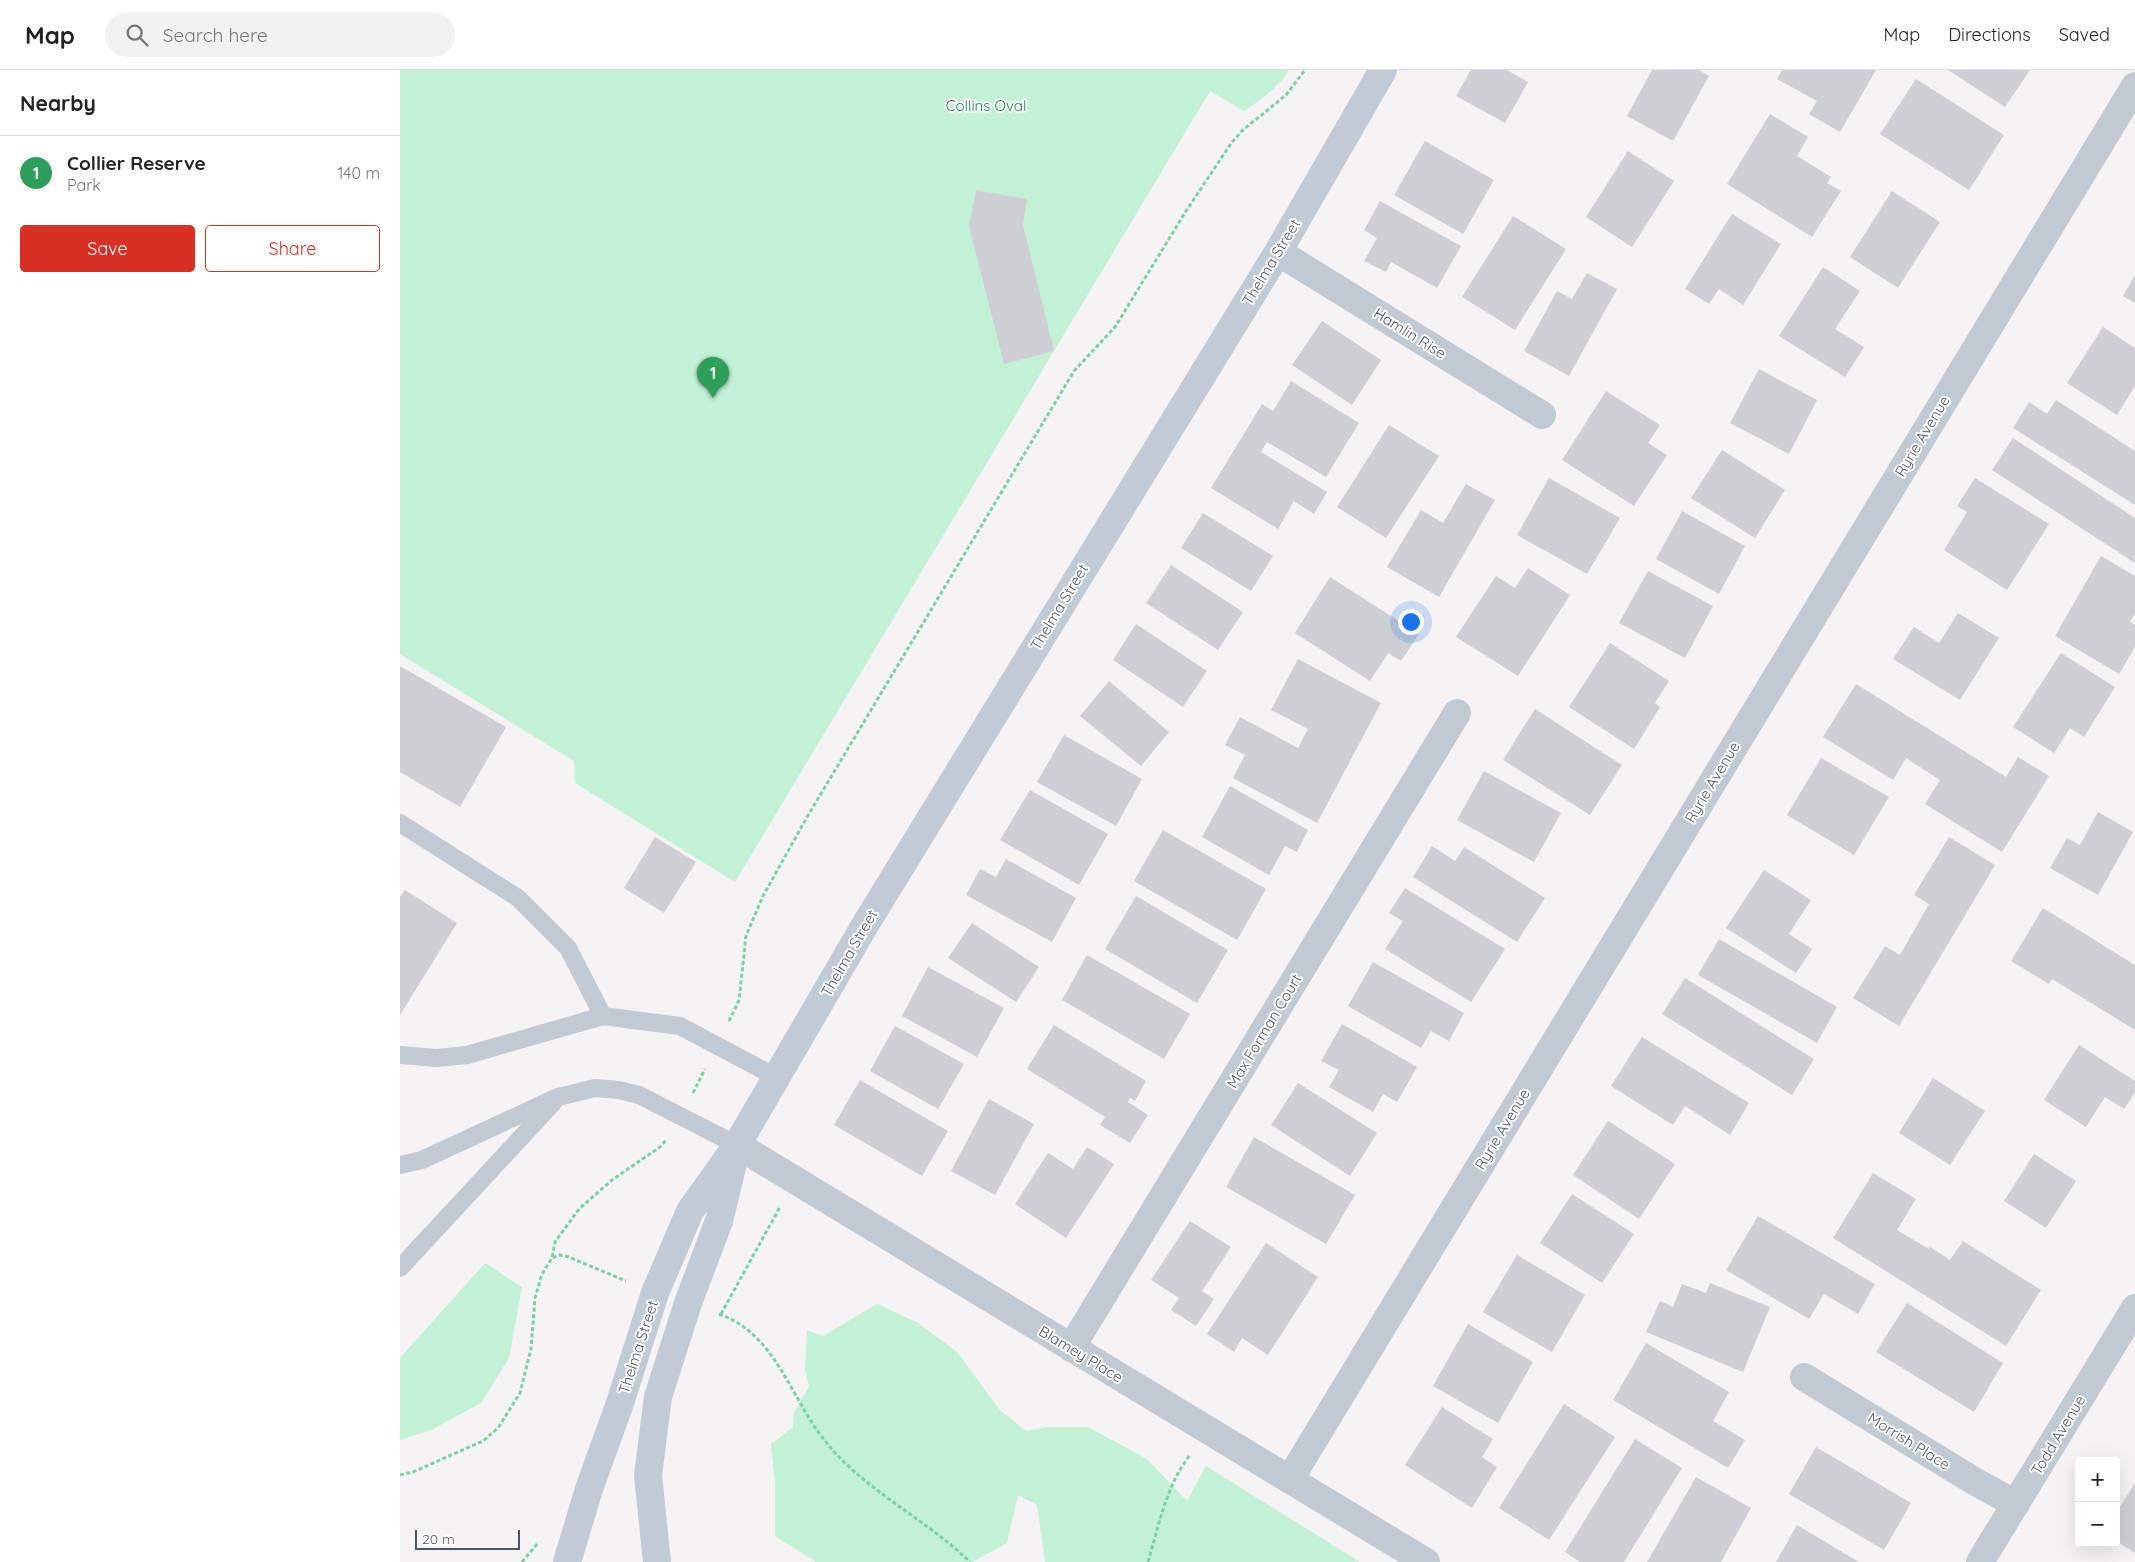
<!DOCTYPE html>
<html lang="en">
<head>
<meta charset="utf-8">
<style>
  :root { --surface:#fff; --page:#f2f2f2; --text:#222; --muted:#767676; --line:#e0e0e0; --accent:#d93025 }
  body { margin:0; font-family:Quicksand,sans-serif; background:var(--page); color:var(--text) }
  .controls { position:absolute; right:15px; bottom:15px; display:grid; overflow:hidden; border-radius:5px; box-shadow:0 5px 20px #0002 }
  .controls button { width:45px; height:45px; display:grid; place-items:center; padding:0; border:0; border-bottom:1px solid var(--line); background:var(--surface); color:var(--text); font:25px sans-serif }
  .scale { position:absolute; left:15px; bottom:12px; width:105px; box-sizing:border-box; padding-left:5px; border:2px solid #4a5661; border-top:0; font-size:14px; line-height:18px; white-space:nowrap; color:#4a5661; -webkit-text-stroke:4px #fff; paint-order:stroke }
  .you { position:absolute; left:1010px; top:551px; width:18px; height:18px; margin:-12px; border:4px solid #fff; border-radius:50%; background:#1a73e8; box-shadow:0 0 0 8px #1a73e833 }
  .badge { display:grid; place-items:center; width:32px; height:32px; border-radius:50%; background:var(--accent); color:#fff; font-size:16px; font-weight:700 }
  .pin { position:absolute; translate:-50% -41px; filter:drop-shadow(0 1px 2px #0008) }
  .pin::after { content:''; position:absolute; top:26px; width:18px; height:15px; background:inherit; clip-path:polygon(0 0,100% 0,50% 100%) }
  .list { margin:0; padding:0; list-style:none }
  h2 { display:flex; justify-content:space-between; align-items:center; height:65px; margin:0; padding:0 20px; font-size:21px }
  h2 small { font-size:16px; font-weight:400; color:var(--muted) }
  .list li { display:grid; grid-template-columns:32px 1fr auto; gap:15px; align-items:center; box-sizing:border-box; height:75px; padding:0 20px; border-top:1px solid var(--line) }
  .list b { display:block; font-size:19px; white-space:nowrap }
  .list p { margin:0; font-size:16px; white-space:nowrap; color:var(--muted) }
  .list em { font-size:16px; font-style:normal; color:var(--muted) }
  .actions { display:flex; gap:10px; padding:15px 20px }
  .actions a { flex:1; padding:11px 0; border:1px solid var(--accent); border-radius:5px; text-align:center; font-size:18px; color:var(--accent) }
  .actions .main { background:var(--accent); color:#fff }
  .icon { flex:none; width:28px; height:28px; fill:none; stroke:currentColor; stroke-width:2; stroke-linecap:round; stroke-linejoin:round }
  .map { position:relative; flex:none; width:1735px; height:1492px; overflow:hidden }
  header { display:flex; align-items:center; gap:30px; box-sizing:border-box; height:70px; padding:0 25px; background:var(--surface); border-bottom:1px solid var(--line) }
  header strong { font-size:24px }
  nav { display:flex; gap:28px; margin-inline-start:auto; font-size:18px }
  .search { width:350px; height:45px; background:var(--page); display:flex; align-items:center; gap:12px; box-sizing:border-box; padding:0 18px; border-radius:28px; color:var(--muted); font-size:19px }
  main { display:flex }
  aside { flex:1; background:var(--surface) }
  .map>svg:first-child { display:block }
  .green { fill:#c3f1d5 }
  .building { fill:#cdcfd5 }
  .lines { fill:none; stroke-linecap:round; stroke-linejoin:round }
  .path { stroke:#7ad0a6; stroke-width:3; stroke-dasharray:4 2.5; stroke-linecap:butt }
  .lane { stroke:#c1cad2; stroke-width:18 }
  .street { stroke:#c1cad2; stroke-width:28 }
  .secondary { stroke:#c1cbd6; stroke-width:28 }
  .labels { text-anchor:middle; dominant-baseline:central; stroke-width:4; stroke-linejoin:round; paint-order:stroke }
  .park-label { font-size:15px; fill:#17864f; stroke:#fff }
  .street-label { font-size:15px; fill:#4a5661; stroke:#fff }
</style>
</head>
<body>
<header>
<strong>Map</strong>
<div class="search"><svg class="icon" aria-label="search" viewBox="0 0 24 24"><circle cx="10" cy="10" r="6"/><path d="M15 15l6 6"/></svg>Search here</div>
<nav><a>Map</a><a>Directions</a><a>Saved</a></nav>
</header>
<main>
<aside>
<h2>Nearby<small></small></h2>
<ul class="list">
<li><span class="badge" style="background:#2e9e5b">1</span><div><b>Collier Reserve</b><p>Park</p></div><em>140 m</em></li>
</ul>
<div class="actions"><a class="main">Save</a><a>Share</a></div>
</aside>
<div class="map">
<svg width="1735" height="1492" viewBox="0 0 1735 1492">
  <rect width="100%" height="100%" fill="#f5f3f3"/>
  <path class="green" d="M0,0H889C878,18 861,30 844,41L810,21L335,812L175,713L174,691L0,584Z
    M85,1193L122,1217L109,1288L81,1333L31,1360L0,1370V1288Z
    M477,1234L518,1253L557,1282L600,1340L626,1361L646,1357H688L747,1389L787,1431L806,1396L960,1492H645L637,1435L618,1425L607,1473L572,1492H416L375,1466V1413L371,1374L393,1357L394,1342L409,1317L405,1300L407,1260L423,1266Z"/>
  <path class="building" d="M1071,0H1107L1128,12L1105,53L1056,26Z
    M1252,0H1299L1309,6L1273,71L1227,46Z
    M1382,0H1476L1440,62L1409,44L1417,31L1377,9Z
    M1548,0H1630L1605,37Z
    M1516,9L1604,65L1569,120L1480,64Z
    M1370,44L1408,67L1397,86L1431,107L1427,113L1441,121L1412,167L1327,114Z
    M1025,71L1094,110L1063,164L994,125Z
    M1228,81L1274,111L1232,177L1186,147Z
    M576,120L627,129L623,155L654,281L604,294L569,156Z
    M1492,121L1540,152L1498,218L1450,187Z
    M980,131L1061,176L1037,218L991,192L986,202L964,191L977,168L964,160Z
    M1332,144L1381,174L1343,235L1319,219L1309,234L1285,219Z
    M1113,146L1166,179L1115,260L1062,227Z
    M1423,197L1460,221L1435,259L1464,277L1445,307L1379,266Z
    M1187,203L1217,219L1169,306L1124,281L1157,221L1172,229Z
    M1735,205V233L1723,226Z
    M922,251L981,290L952,335L892,295Z
    M1703,257L1735,278V316L1717,345L1667,313Z
    M1359,299L1417,330L1389,384L1330,353Z
    M891,311L959,353L926,407L867,372L861,382L927,422L914,444L894,431L878,459L811,418L862,334L873,341Z
    M1206,321L1260,355L1248,373L1267,385L1234,436L1162,390Z
    M1656,330L1735,381V435L1613,358L1629,332L1647,344Z
    M989,355L1039,386L986,468L937,437Z
    M1613,368L1735,448V493L1592,400Z
    M1322,380L1385,420L1355,468L1291,428Z
    M1149,408L1220,448L1187,504L1117,465Z
    M1575,408L1649,454L1607,520L1544,480L1567,442L1557,436Z
    M1066,414L1095,430L1039,527L987,497L1021,440L1043,453Z
    M1282,441L1345,476L1319,524L1256,489Z
    M803,443L873,486L851,521L781,478Z
    M1701,486L1735,506V543L1730,552L1735,555V577L1719,604L1655,566Z
    M771,495L843,542L818,580L746,533Z
    M1128,498L1170,525L1118,606L1056,567L1096,506L1115,518Z
    M1248,501L1313,536L1285,588L1219,553Z
    M930,507L1019,564L1001,591L988,583L970,611L895,563Z
    M1558,543L1599,568L1560,630L1493,589L1514,557L1539,573Z
    M736,554L807,601L783,637L713,590Z
    M1210,573L1269,611L1255,633L1260,637L1234,679L1169,637Z
    M1661,583L1715,617L1684,667L1670,658L1654,683L1613,657Z
    M898,589L981,633L917,753L833,708L845,685L825,675L840,647L898,678L908,659L871,640Z
    M0,596L106,657L60,737L0,702Z
    M709,611L769,662L741,696L680,646Z
    M1456,614L1606,707L1618,687L1649,706L1602,782L1525,734L1540,710L1506,688L1493,710L1423,667Z
    M1135,639L1222,695L1190,745L1103,690Z
    M664,665L742,709L716,756L637,712Z
    M1421,688L1489,727L1454,785L1387,745Z
    M1084,701L1161,743L1134,792L1057,750Z
    M830,716L908,760L897,782L885,776L869,805L802,767Z
    M630,720L708,764L679,815L600,770Z
    M1698,742L1733,762L1698,825L1650,798L1667,768L1680,775Z
    M763,760L866,819L837,870L734,811Z
    M255,767L296,792L264,843L224,818Z
    M1549,767L1595,795L1499,956L1453,928L1485,876L1500,885L1529,834L1514,825Z
    M1032,776L1055,791L1064,777L1145,828L1117,872L1013,807Z
    M606,789L676,828L652,872L566,825L580,799L596,807Z
    M1364,800L1411,830L1389,864L1412,879L1396,903L1326,858Z
    M1005,818L1105,879L1071,932L985,879L1003,851L989,843Z
    M5,820L57,853L0,945V827Z
    M736,826L828,880L797,933L705,879Z
    M1643,838L1735,895V960L1652,909L1649,914L1611,891Z
    M572,853L639,897L616,932L548,888Z
    M1319,869L1437,937L1417,973L1298,905Z
    M687,885L790,944L764,989L662,930Z
    M973,892L1064,943L1049,971L1031,961L1021,978L948,936Z
    M528,897L604,938L577,987L502,946Z
    M1285,908L1414,989L1392,1025L1262,944Z
    M942,954L1017,997L997,1032L983,1024L973,1042L929,1017L939,1000L921,991Z
    M654,955L746,1011L735,1031L730,1028L728,1032L748,1045L730,1073L700,1055L705,1047L627,999Z
    M495,956L564,994L538,1039L470,1001Z
    M1242,967L1349,1033L1330,1065L1285,1036L1273,1055L1211,1016Z
    M1679,975L1735,1011V1022L1724,1039L1705,1027L1686,1057L1644,1030Z
    M1533,1008L1585,1041L1550,1095L1499,1063Z
    M460,1010L548,1061L522,1106L434,1055Z
    M898,1013L977,1063L950,1106L871,1055Z
    M589,1029L634,1054L595,1125L551,1101Z
    M1208,1051L1275,1094L1239,1149L1173,1105Z
    M854,1067L955,1125L926,1174L826,1117Z
    M687,1077L714,1094L666,1168L615,1134L648,1083L673,1099Z
    M1634,1084L1676,1111L1646,1158L1604,1131Z
    M1473,1103L1516,1129L1497,1160L1529,1179L1530,1177L1550,1190L1563,1171L1641,1220L1606,1276L1433,1168Z
    M1172,1124L1234,1164L1202,1213L1140,1173Z
    M1358,1146L1475,1214L1458,1244L1424,1224L1409,1249L1326,1200Z
    M790,1151L831,1177L802,1221L814,1229L796,1256L771,1240L779,1228L751,1210Z
    M866,1173L918,1207L868,1285L842,1268L834,1282L807,1264Z
    M1117,1185L1185,1225L1152,1282L1083,1242Z
    M1310,1213L1370,1237L1343,1302L1246,1262L1260,1231L1273,1237L1282,1214L1306,1223Z
    M1507,1233L1603,1293L1574,1342L1476,1282Z
    M1068,1254L1133,1292L1098,1353L1033,1316Z
    M1246,1273L1329,1322L1313,1351L1345,1370L1328,1398L1213,1330Z
    M1164,1334L1215,1367L1149,1470L1099,1438Z
    M1042,1337L1093,1369L1082,1387L1097,1397L1072,1438L1005,1395Z
    M1235,1369L1282,1398L1224,1492H1180L1165,1482Z
    M1416,1377L1511,1433L1484,1480L1389,1424Z
    M1296,1407L1351,1438L1321,1492H1247Z
    M1735,1413V1483L1716,1471V1443Z
    M1397,1455L1459,1492H1376Z"/>
  <g class="lines">
    <path class="path" d="M329,951L339,930L346,866L363,826L407,747L674,301L715,257L786,141L832,72L843,60L886,25L905,0
      M293,1023L305,999
      M153,1188L158,1185L166,1186L226,1211
      M319,1244C374,1263 390,1325 422,1367C462,1420 524,1447 570,1492
      M321,1244L380,1137
      M0,1405L13,1402L83,1371L98,1358L120,1323L131,1279L135,1228L142,1204L152,1188L155,1172L179,1139L212,1110L260,1077L267,1069
      M122,1492L138,1473
      M748,1492C759,1455 766,1416 790,1385"/>
    <path class="lane" d="M0,753L118,828L168,878L203,946
      M0,985L37,988L67,985L203,946L280,956L376,1007
      M0,1095L22,1090L158,1027L195,1018L219,1020L239,1025L337,1075
      M0,1198L153,1033"/>
    <path class="street" d="M878,182L1142,345
      M337,1075L1026,1492
      M671,1278L1057,643
      M1404,1307L1574,1411L1616,1434
      M890,1409L1735,16
      M1580,1492L1735,1238"/>
    <path class="secondary" d="M167,1492L189,1419L220,1333L255,1223L290,1141L337,1075L465,855L878,182L983,0
      M257,1492L248,1405L258,1327L288,1233L319,1151L334,1089"/>
  </g>
  <g class="labels">
    <g class="park-label">
      <text x="586" y="35">Collins Oval</text>
    </g>
    <g class="street-label">
      <text transform="translate(871 192) rotate(-59)">Thelma Street</text>
      <text transform="translate(1010 263) rotate(32)">Hamlin Rise</text>
      <text transform="translate(1522 366) rotate(-59)">Ryrie Avenue</text>
      <text transform="translate(659 537) rotate(-59)">Thelma Street</text>
      <text transform="translate(1312 712) rotate(-59)">Ryrie Avenue</text>
      <text transform="translate(449 883) rotate(-60)">Thelma Street</text>
      <text transform="translate(864 961) rotate(-59)">Max Forman Court</text>
      <text transform="translate(1102 1059) rotate(-59)">Ryrie Avenue</text>
      <text transform="translate(238 1277) rotate(-72)">Thelma Street</text>
      <text transform="translate(681 1284) rotate(31)">Blamey Place</text>
      <text transform="translate(1658 1365) rotate(-59)">Todd Avenue</text>
      <text transform="translate(1509 1371) rotate(32)">Morrish Place</text>
    </g>
  </g>
</svg>
<div class="controls">
<button>+</button>
<button>−</button>
</div>
<div class="scale">20 m</div>
<div class="you"></div>
<div class="pin badge" style="left:313px;top:328px;background:#2e9e5b">1</div>
</div>
</main>
</body>
</html>
